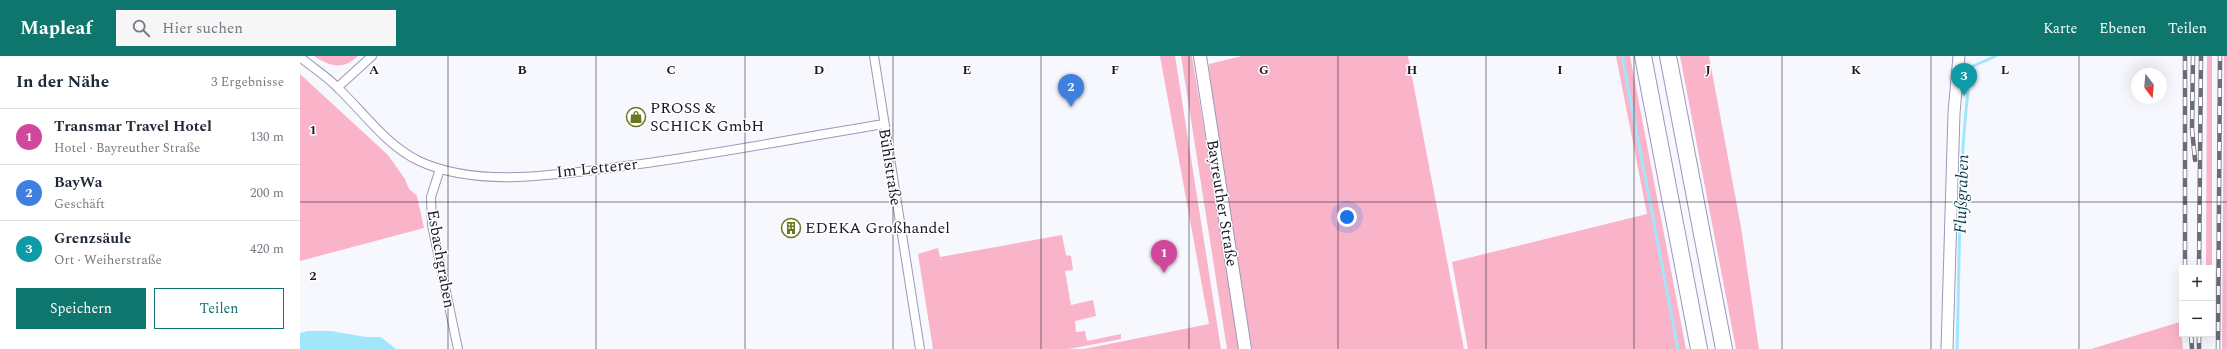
<!DOCTYPE html>
<html lang="de">
<head>
<meta charset="utf-8">
<style>
  :root { --surface:#fff; --page:#f6f6f7; --text:#1f2937; --muted:#747a83; --line:#e0e1e3; --accent:#0f766e }
  body { margin:0; font-family:Spectral,serif; background:var(--page); color:var(--text) }
  .controls { position:absolute; right:12px; bottom:12px; display:grid; overflow:hidden; border-radius:0px; box-shadow:0 4px 16px #0002 }
  .controls button { width:36px; height:36px; display:grid; place-items:center; padding:0; border:0; border-bottom:1px solid var(--line); background:var(--surface); color:var(--text); font:20px sans-serif }
  .compass { position:absolute; left:1831px; top:12px; width:36px; height:36px; border-radius:50%; background:var(--surface); box-shadow:0 4px 16px #0002; rotate:164deg }
  .you { position:absolute; left:1047px; top:161px; width:14px; height:14px; margin:-10px; border:3px solid #fff; border-radius:50%; background:#1a73e8; box-shadow:0 0 0 6px #1a73e833 }
  .badge { display:grid; place-items:center; width:26px; height:26px; border-radius:50%; background:var(--accent); color:#fff; font-size:13px; font-weight:700 }
  .pin { position:absolute; translate:-50% -33px; filter:drop-shadow(0 1px 2px #0008) }
  .pin::after { content:''; position:absolute; top:21px; width:14px; height:12px; background:inherit; clip-path:polygon(0 0,100% 0,50% 100%) }
  .list { margin:0; padding:0; list-style:none }
  h2 { display:flex; justify-content:space-between; align-items:center; height:52px; margin:0; padding:0 16px; font-size:17px }
  h2 small { font-size:13px; font-weight:400; color:var(--muted) }
  .list li { display:grid; grid-template-columns:26px 1fr auto; gap:12px; align-items:center; box-sizing:border-box; height:56px; padding:0 16px; border-top:1px solid var(--line) }
  .list b { display:block; font-size:15px; white-space:nowrap }
  .list p { margin:0; font-size:13px; white-space:nowrap; color:var(--muted) }
  .list em { font-size:13px; font-style:normal; color:var(--muted) }
  .actions { display:flex; gap:8px; padding:12px 16px }
  .actions a { flex:1; padding:9px 0; border:1px solid var(--accent); border-radius:0px; text-align:center; font-size:14px; color:var(--accent) }
  .actions .main { background:var(--accent); color:#fff }
  .icon { flex:none; width:22px; height:22px; fill:none; stroke:currentColor; stroke-width:2; stroke-linecap:round; stroke-linejoin:round }
  .map { position:relative; flex:none; width:1927px; height:293px; overflow:hidden }
  header { display:flex; align-items:center; gap:24px; box-sizing:border-box; height:56px; padding:0 20px; background:var(--accent); color:#fff }
  header strong { font-size:19px }
  nav { display:flex; gap:22px; margin-inline-start:auto; font-size:14px }
  .search { width:280px; height:36px; background:var(--page); display:flex; align-items:center; gap:10px; box-sizing:border-box; padding:0 14px; border-radius:0px; color:var(--muted); font-size:15px }
  main { display:flex }
  aside { flex:1; background:var(--surface) }
  .map>svg:first-child { display:block }
  .green { fill:#fab4c9 }
  .water { fill:#a2e6fc }
  .lines { fill:none; stroke-linecap:round; stroke-linejoin:round }
  .stream { stroke:#a2e6fc; stroke-width:3 }
  .minor-casing { stroke:#9b98ba; stroke-width:10 }
  .tertiary-casing { stroke:#9b98ba; stroke-width:13 }
  .secondary-casing { stroke:#9b98ba; stroke-width:14 }
  .motorway-casing { stroke:#9b98ba; stroke-width:18 }
  .minor { stroke:#fff; stroke-width:8 }
  .tertiary { stroke:#fff; stroke-width:11 }
  .secondary { stroke:#fff; stroke-width:12 }
  .motorway { stroke:#fff; stroke-width:16 }
  .rail-casing { stroke:#6c6b76; stroke-width:4.5 }
  .rail { stroke:#fff; stroke-width:3; stroke-dasharray:9; stroke-linecap:butt }
  .grid { fill:none; stroke:#1a1825; stroke-width:1; stroke-opacity:0.55 }
  .labels { text-anchor:middle; dominant-baseline:central; stroke-width:3; stroke-linejoin:round; paint-order:stroke }
  .poi-label { font-size:16px; fill:#1a1825; stroke:#fff; text-anchor:start }
  .street-label { font-size:16px; fill:#1a1825; stroke:#fff }
  .water-label { font-size:17px; font-style:italic; fill:#003d4c; stroke:#fff }
  .grid-label { font-size:13px; text-anchor:middle; font-weight:bold; fill:#1a1825; stroke:#fff; stroke-width:3; stroke-linejoin:round; paint-order:stroke }
</style>
</head>
<body>
<header>
<strong>Mapleaf</strong>
<div class="search"><svg class="icon" aria-label="search" viewBox="0 0 24 24"><circle cx="10" cy="10" r="6"/><path d="M15 15l6 6"/></svg>Hier suchen</div>
<nav><a>Karte</a><a>Ebenen</a><a>Teilen</a></nav>
</header>
<main>
<aside>
<h2>In der Nähe<small>3 Ergebnisse</small></h2>
<ul class="list">
<li><span class="badge" style="background:#d1479c">1</span><div><b>Transmar Travel Hotel</b><p>Hotel · Bayreuther Straße</p></div><em>130 m</em></li>
<li><span class="badge" style="background:#3f7fe0">2</span><div><b>BayWa</b><p>Geschäft</p></div><em>200 m</em></li>
<li><span class="badge" style="background:#0f9aa8">3</span><div><b>Grenzsäule</b><p>Ort · Weiherstraße</p></div><em>420 m</em></li>
</ul>
<div class="actions"><a class="main">Speichern</a><a>Teilen</a></div>
</aside>
<div class="map">
<svg width="1927" height="293" viewBox="0 0 1927 293">
  <rect width="100%" height="100%" fill="#f7f7fe"/>
  <path class="green" d="M14,0H58C43,14 31,11 14,0Z
    M860,0H875L921,293H784L909,268Z
    M881,0H892L940,293H927Z
    M942,0H1108L1164,293H951L912,43L909,8Z
    M1316,0H1330L1386,293H1168L1152,206L1347,158Z
    M1380,0H1409L1441,171L1459,293H1436Z
    M1907,0H1912V212H1906Z
    M1924,0H1927V293H1922Z
    M0,18L88,99L105,123L109,133L117,140L124,172L0,205Z
    M762,179L766,199L771,200L773,214L765,215L771,249L793,244L796,260L775,265L776,276L785,275L787,285L821,278V283L769,293H633L618,198L638,192L640,201Z
    M1880,266L1883,293H1791Z"/>
  <path class="water" d="M8,275H31L66,281H81L96,293H0V277Z"/>
  <g class="lines">
    <path class="stream" d="M1322,0L1378,293
      M1657,293C1660,199 1658,104 1671,11L1696,0"/>
    <g class="minor-casing">
      <path id="minor" d="M574,0L620,293
        M0,1C13,12 28,21 39,33C64,57 87,90 119,105C179,133 261,118 325,110C412,99 497,82 584,68
        M38,31L72,0
        M140,113L131,141L132,169L158,293"/>
    </g>
    <g class="tertiary-casing">
      <path id="tertiary" d="M1647,293L1654,57L1659,0"/>
    </g>
    <g class="secondary-casing">
      <path id="secondary" d="M900,0L945,293"/>
    </g>
    <g class="motorway-casing">
      <path id="motorway" d="M1343,0L1399,293
        M1368,0L1424,293"/>
    </g>
    <use href="#minor" class="minor"/>
    <use href="#tertiary" class="tertiary"/>
    <use href="#secondary" class="secondary"/>
    <use href="#motorway" class="motorway"/>
    <g class="rail-casing">
      <path id="rail" d="M1893,0L1892,73L1895,104
        M1885,212V0
        M1899,212L1901,0
        M1891,278L1892,293
        M1899,278V293
        M1918,293L1920,0"/>
    </g>
    <use href="#rail" class="rail"/>
  </g>
  <path class="grid" d="M148,0V293M296,0V293M445,0V293M593,0V293M741,0V293M889,0V293M1038,0V293M1186,0V293M1334,0V293M1482,0V293M1631,0V293M1779,0V293M0,146H1927"/>
  <defs>
    <g id="shop-ring" transform="scale(1)"><circle r="9.5" fill="#fff" stroke="#6c7620" stroke-width="1.5"/><path d="M-5-2.5h2.3a2.7 3.5 0 0 1 5.4 0H5L5.5 6h-11ZM-1.5-2.5h3a1.5 2.3 0 0 0-3 0Z" fill="#6c7620"/></g>
    <g id="building-ring" transform="scale(1)"><circle r="9.5" fill="#fff" stroke="#6c7620" stroke-width="1.5"/><path d="M-4-6H4V6H1V3H-1V6H-4ZM-2.5-4.3h1.7v1.8h-1.7ZM.8-4.3h1.7v1.8H.8ZM-2.5-1h1.7V.8h-1.7ZM.8-1h1.7V.8H.8Z" fill="#6c7620"/></g>
  </defs>
  <g fill-rule="evenodd">
    <use href="#shop-ring" x="336" y="61"/>
    <use href="#building-ring" x="491" y="172"/>
  </g>
  <g class="labels">
    <g class="poi-label">
      <text x="350" y="52">PROSS &amp;<tspan x="350" dy="18">SCHICK GmbH</tspan></text>
      <text x="505" y="172">EDEKA Großhandel</text>
    </g>
    <g class="street-label">
      <text transform="translate(590 111) rotate(81)">Bühlstraße</text>
      <text transform="translate(297 112) rotate(-6)">Im Letterer</text>
      <text transform="translate(922 147) rotate(81)">Bayreuther Straße</text>
      <text transform="translate(141 203) rotate(80)">Esbachgraben</text>
    </g>
    <g class="water-label">
      <text transform="translate(1662 138) rotate(-88)">Flußgraben</text>
    </g>
  </g>
  <g class="grid-label">
    <text x="74" y="18">A</text>
    <text x="222" y="18">B</text>
    <text x="371" y="18">C</text>
    <text x="519" y="18">D</text>
    <text x="667" y="18">E</text>
    <text x="815" y="18">F</text>
    <text x="964" y="18">G</text>
    <text x="1112" y="18">H</text>
    <text x="1260" y="18">I</text>
    <text x="1408" y="18">J</text>
    <text x="1556" y="18">K</text>
    <text x="1705" y="18">L</text>
    <text x="13" y="78">1</text>
    <text x="13" y="224">2</text>
  </g>
</svg>
<div class="controls">
<button>+</button>
<button>−</button>
</div>
<svg class="compass" viewBox="-18 -18 36 36"><path d="M0-13l5 13h-10z" fill="#e53935"/><path d="M0 13l5-13h-10z" fill="#747a83"/></svg>
<div class="you"></div>
<div class="pin badge" style="left:864px;top:217px;background:#d1479c">1</div>
<div class="pin badge" style="left:771px;top:51px;background:#3f7fe0">2</div>
<div class="pin badge" style="left:1664px;top:40px;background:#0f9aa8">3</div>
</div>
</main>
</body>
</html>
